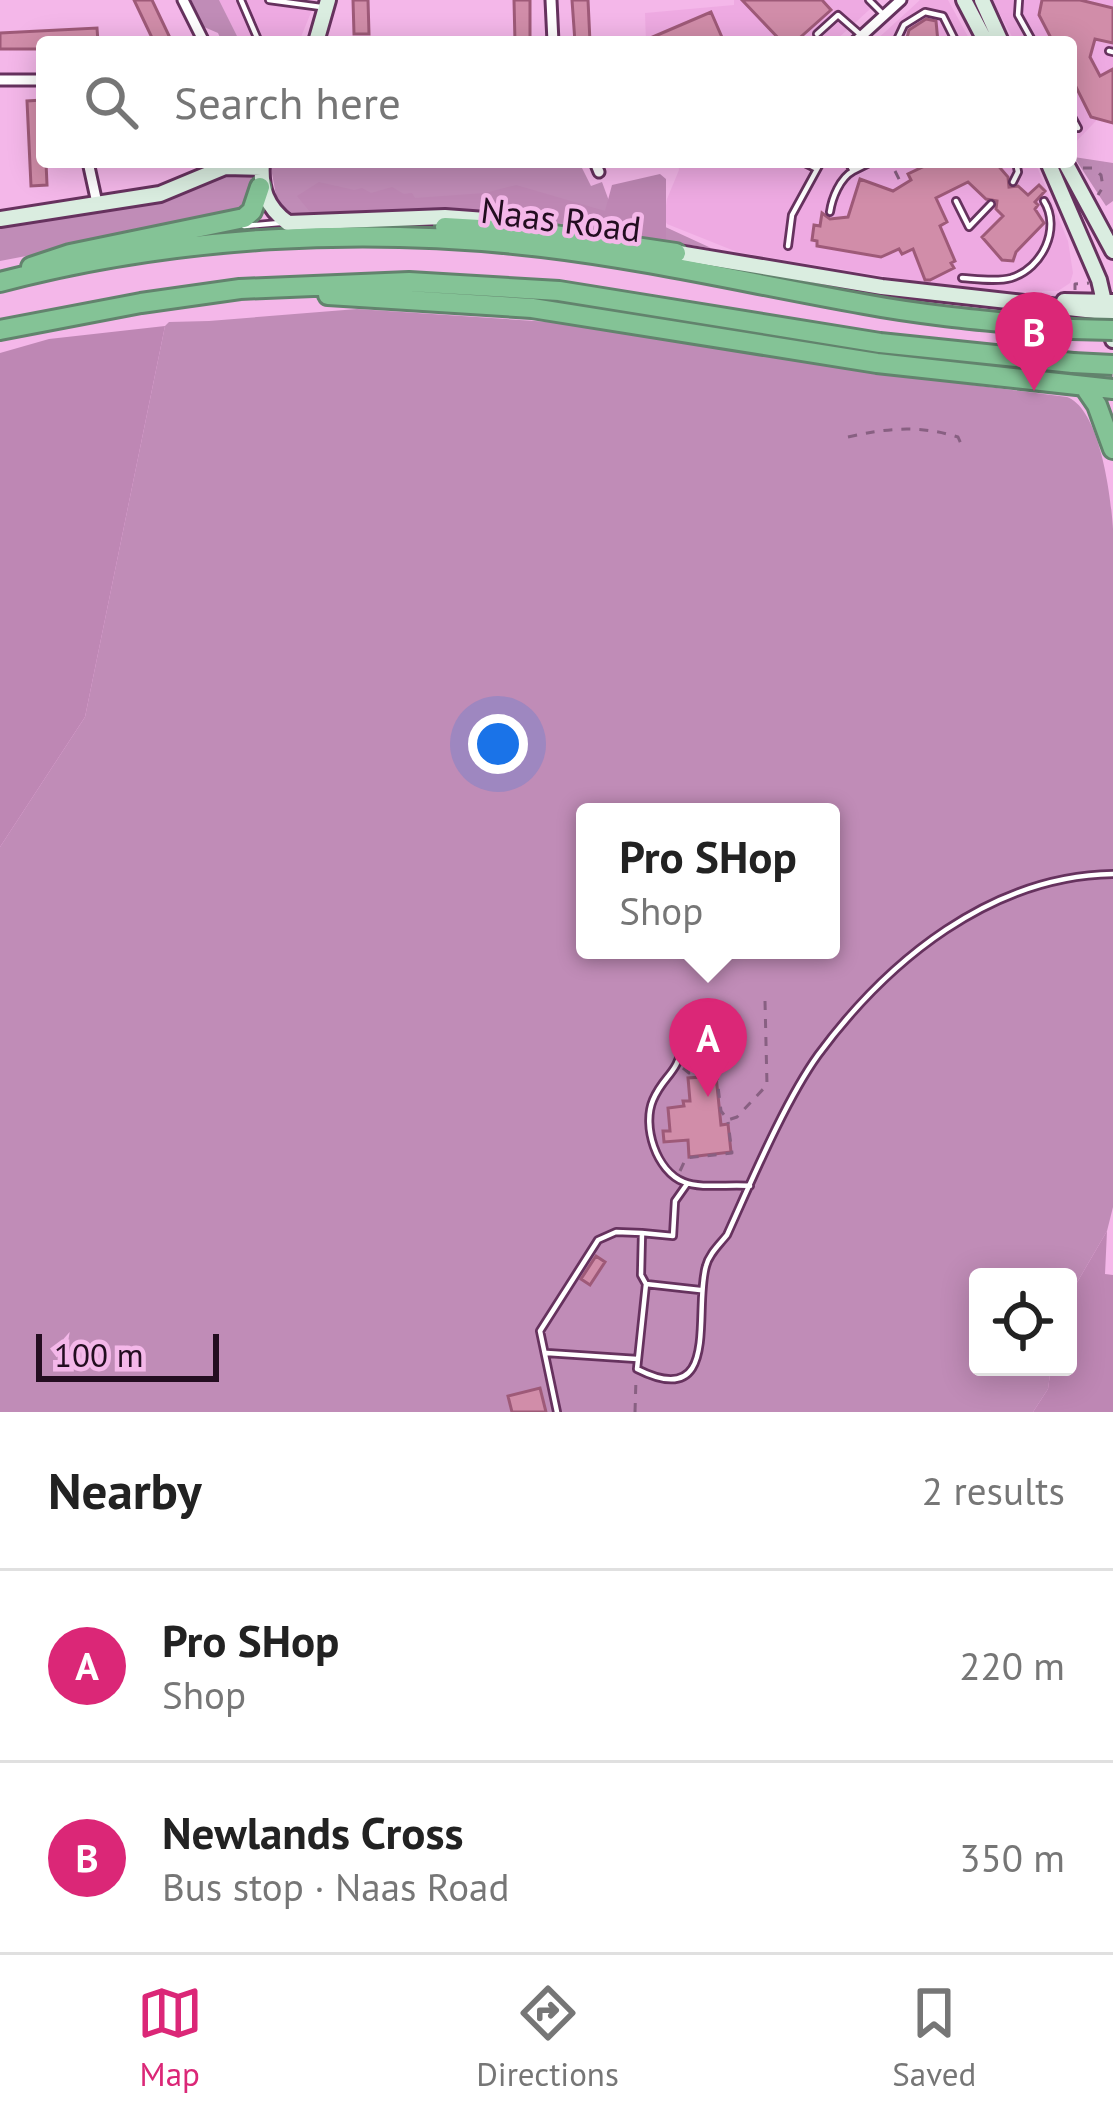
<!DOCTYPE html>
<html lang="en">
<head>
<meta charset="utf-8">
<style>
  :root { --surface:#fff; --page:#f6f6f6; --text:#222; --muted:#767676; --line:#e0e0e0; --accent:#db2777 }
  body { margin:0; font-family:"PT Sans",sans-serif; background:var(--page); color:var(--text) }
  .controls { position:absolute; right:36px; bottom:36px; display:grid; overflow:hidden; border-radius:12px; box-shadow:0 6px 30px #0003 }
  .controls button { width:108px; height:108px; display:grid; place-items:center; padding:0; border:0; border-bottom:3px solid var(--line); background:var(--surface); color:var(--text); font:60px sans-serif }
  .scale { position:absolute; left:36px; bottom:30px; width:183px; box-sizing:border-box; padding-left:12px; border:6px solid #230d20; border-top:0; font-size:33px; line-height:42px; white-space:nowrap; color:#230d20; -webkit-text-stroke:9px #f4b7e9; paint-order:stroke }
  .you { position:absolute; left:498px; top:744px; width:42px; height:42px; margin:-30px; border:9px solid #fff; border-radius:50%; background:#1a73e8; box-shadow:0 0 0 18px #1a73e833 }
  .badge { display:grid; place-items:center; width:78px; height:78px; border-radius:50%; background:var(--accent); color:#fff; font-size:39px; font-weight:700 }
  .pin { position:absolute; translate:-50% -99px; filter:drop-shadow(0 3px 6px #0008) }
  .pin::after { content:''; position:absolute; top:63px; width:42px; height:36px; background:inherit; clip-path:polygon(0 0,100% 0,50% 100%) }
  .popup { position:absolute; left:576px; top:803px; width:264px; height:156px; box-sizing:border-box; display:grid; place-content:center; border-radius:12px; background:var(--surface); filter:drop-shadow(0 3px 9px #0005); font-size:39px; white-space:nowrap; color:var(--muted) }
  .popup b { font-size:45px; color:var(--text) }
  .popup::after { content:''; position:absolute; left:50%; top:100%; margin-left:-24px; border:24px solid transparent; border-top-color:var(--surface) }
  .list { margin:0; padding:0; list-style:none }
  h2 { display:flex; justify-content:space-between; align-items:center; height:156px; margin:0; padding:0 48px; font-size:51px }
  h2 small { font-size:39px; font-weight:400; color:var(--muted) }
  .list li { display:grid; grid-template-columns:78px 1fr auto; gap:36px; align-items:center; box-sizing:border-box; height:192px; padding:0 48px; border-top:3px solid var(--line) }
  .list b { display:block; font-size:45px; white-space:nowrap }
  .list p { margin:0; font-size:39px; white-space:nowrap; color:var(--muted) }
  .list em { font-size:39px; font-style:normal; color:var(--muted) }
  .icon { flex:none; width:66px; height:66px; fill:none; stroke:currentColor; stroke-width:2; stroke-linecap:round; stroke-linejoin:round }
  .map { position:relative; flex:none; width:1113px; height:1412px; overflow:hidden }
  .search { position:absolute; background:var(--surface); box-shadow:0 6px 30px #0003; left:36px; right:36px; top:36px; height:132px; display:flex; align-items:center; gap:30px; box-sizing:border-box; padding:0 42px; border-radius:12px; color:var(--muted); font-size:45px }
  .sheet { height:540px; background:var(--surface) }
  nav { display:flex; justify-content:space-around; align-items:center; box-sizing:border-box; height:168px; border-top:3px solid var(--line); background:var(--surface); font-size:33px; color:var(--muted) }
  nav a { display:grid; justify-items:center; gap:6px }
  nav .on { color:var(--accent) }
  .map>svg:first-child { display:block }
  .built { fill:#eeaae2 }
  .green { fill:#c08cb7; fill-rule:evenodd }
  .forest { fill:#be87b4 }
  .building { fill:#d18da9; stroke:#9e5a78; stroke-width:3 }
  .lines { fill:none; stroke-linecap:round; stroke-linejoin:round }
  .lane-casing { stroke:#66325e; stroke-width:10 }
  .street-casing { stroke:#66325e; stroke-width:15 }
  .secondary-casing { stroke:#66325e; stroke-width:20 }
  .highway-casing { stroke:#62836d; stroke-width:24 }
  .path { stroke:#886082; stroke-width:3; stroke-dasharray:9 9; stroke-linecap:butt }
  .lane { stroke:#fff; stroke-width:4.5 }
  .street { stroke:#fff; stroke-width:9 }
  .secondary { stroke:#daede0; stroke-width:14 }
  .highway { stroke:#84c396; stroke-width:18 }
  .highway-bridge-casing { stroke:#62836d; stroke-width:24; stroke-linecap:butt }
  .highway-bridge { stroke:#84c396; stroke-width:18 }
  .labels { text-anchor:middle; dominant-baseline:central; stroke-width:9; stroke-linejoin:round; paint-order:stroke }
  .street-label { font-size:36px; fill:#230d20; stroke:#f4b7e9 }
</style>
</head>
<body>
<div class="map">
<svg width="1113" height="1412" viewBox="0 0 1113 1412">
  <rect width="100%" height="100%" fill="#f4b7e9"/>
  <path class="built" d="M219,0H316L299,42H240Z
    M734,0H880L834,42H646L645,13L734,5Z
    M920,0H948L971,42H874Z
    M992,0H1113V103L1071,147V42H1015Z
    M678,162H1035L1068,241L1073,273L1070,283L1058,291L967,290L737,252L667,224L664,218L667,199L679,170Z"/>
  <path class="green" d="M191,0H219L240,42H222L218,33L204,27Z
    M1074,157L1113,163V201L1106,206Z
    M270,162H579L591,186L602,182L609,201L711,248L499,218L295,219L278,207Z
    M255,168L243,203L230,217L0,261V226L177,196L230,170Z
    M357,309L550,322L886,374L1067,397C1100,409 1111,496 1113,529V1207L1107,1231L1068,1298V1277H978V1367H1051L1048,1389L1033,1412H0V847L85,717L165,326L169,322L209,321ZM585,812H831V950H585Z"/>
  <path class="forest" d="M660,174L666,179V242C653,238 641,239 629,236C527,210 414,211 310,212L297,196L319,182L354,190L362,188L371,193L392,187L404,194L412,193L415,198L485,193L516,185L605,211L612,185Z
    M165,326L85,717L0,847V353L49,339Z
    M1107,1231L1105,1274L1113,1275V1412H1033L1048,1389L1051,1367H1068V1298Z"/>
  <path class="building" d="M134,0H152L172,42H154Z
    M353,0H368L369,34H354Z
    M514,0H530V41L515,42Z
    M572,0H588L590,42H575Z
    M742,0H822L831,10L795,42H782Z
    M1042,0H1080L1113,8V43L1095,39L1090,57L1100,76L1113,69V123L1091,117L1071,77V42H1053L1039,15Z
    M711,12L724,42H641Z
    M926,19L936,21L938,42H906L909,30Z
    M97,28L98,42H42V49H0V33Z
    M42,100V162H46L47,185L31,186L27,101Z
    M933,162H995L1008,177L1009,187L1018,186L1028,195L1039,185L1045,191L1035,202L1038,205L1035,209L1044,223L1016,252L1013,261L1002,260L982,237L1003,216L996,209L997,201L986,199L968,182L936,198L947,222L940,226L955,261L951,263L954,268L930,280H925L913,249L902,254L899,249L881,257L817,246V241L812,240L814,225L820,226L822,213L830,219L848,217L860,179L893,191L911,180L908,174Z
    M716,1076L721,1125L728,1124L731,1152L689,1157L688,1140L664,1142L663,1131H670L668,1108L684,1106L683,1101H690L688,1078Z
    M596,1256L605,1262L590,1285L581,1279Z
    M540,1388L546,1412H512L508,1396Z"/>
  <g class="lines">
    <g class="lane-casing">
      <path id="lane" d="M241,0L259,42
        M269,0L321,7
        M869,0L884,15
        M1019,0L1018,15L1033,42
        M817,34L838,15L862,36
        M896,42L904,25L925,12L943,16L956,42
        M1109,51L1113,52
        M1071,115L1078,128
        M803,162L817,169
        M848,162L853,171L871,162
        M881,162H895
        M1013,182L1018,172L1016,162
        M956,201L969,227L991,204
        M830,212C832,198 840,178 853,171
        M244,226L280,223
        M788,246L792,215L821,162
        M962,278C977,279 997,282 1011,278C1043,268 1061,228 1044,201
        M682,1043C679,1074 664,1074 653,1100C642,1126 656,1171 684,1182C701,1189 730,1184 750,1186
        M687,1184L675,1201L673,1236L642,1233L641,1275L646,1284L637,1369C722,1412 693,1311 706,1266C709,1254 719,1245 727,1235C751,1182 785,1101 818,1055C888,960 991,876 1113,874
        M646,1284L700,1290
        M547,1353L637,1359
        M557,1412L540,1331L598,1240L616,1232L642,1233"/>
    </g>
    <g class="street-casing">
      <path id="street" d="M183,0L204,42
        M551,0L553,42
        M855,42L901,0
        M0,80H42
        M88,162L97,203
        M595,162L599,172"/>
    </g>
    <g class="secondary-casing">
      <path id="secondary" d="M964,0L986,42
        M982,0L1001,42
        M316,42L328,0
        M262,162C260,188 266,207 288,223L445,217L527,223
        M1048,162L1099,280L1113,340
        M1065,162L1113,251
        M0,219L160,194L225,167L261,168
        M667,251L882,287L1113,313
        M1064,301L1113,302"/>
    </g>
    <g class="highway-casing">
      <path id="highway" d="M445,227L534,232L676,253
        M31,267L70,254L244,218L252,211L260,187
        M0,282C174,236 363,226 542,247C651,260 757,285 864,304C933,317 1003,322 1072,329
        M328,295L532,308L877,363L1113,389
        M0,330L141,303L240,289L409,282L559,291L880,343L1073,363
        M1084,386L1097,405L1113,449"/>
    </g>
    <path class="path" d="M1083,168H1093L1101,175L1103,187L1098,195
      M895,171L902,185
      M1075,290V284L1089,283
      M848,437C887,428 919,425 958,437L962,446
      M614,951L626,955
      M683,1068L689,1073L716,1070L721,1111L728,1120L737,1117L767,1085L765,1001
      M680,1171L686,1158L732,1153L728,1122
      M635,1412L636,1378"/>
    <use href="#lane" class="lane"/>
    <use href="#street" class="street"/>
    <use href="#secondary" class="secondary"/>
    <use href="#highway" class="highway"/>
    <g class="highway-bridge-casing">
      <path id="highway-bridge" d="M1072,329L1113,330
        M1073,363L1113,365"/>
    </g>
    <use href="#highway-bridge" class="highway-bridge"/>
  </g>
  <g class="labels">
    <g class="street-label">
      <text transform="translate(561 219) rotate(7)">Naas Road</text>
    </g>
  </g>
</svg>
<div class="controls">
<button><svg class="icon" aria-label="locate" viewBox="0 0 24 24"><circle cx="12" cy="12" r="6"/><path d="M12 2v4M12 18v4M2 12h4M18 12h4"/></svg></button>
</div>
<div class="scale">100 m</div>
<div class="you"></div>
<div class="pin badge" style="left:708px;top:1097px">A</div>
<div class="popup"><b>Pro SHop</b>Shop</div>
<div class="pin badge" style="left:1034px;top:391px">B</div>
<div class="search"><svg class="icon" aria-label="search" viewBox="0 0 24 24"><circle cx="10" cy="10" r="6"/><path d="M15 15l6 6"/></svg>Search here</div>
</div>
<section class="sheet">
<h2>Nearby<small>2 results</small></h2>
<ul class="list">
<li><span class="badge">A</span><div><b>Pro SHop</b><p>Shop</p></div><em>220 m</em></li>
<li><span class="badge">B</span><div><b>Newlands Cross</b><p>Bus stop · Naas Road</p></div><em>350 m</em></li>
</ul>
</section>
<nav>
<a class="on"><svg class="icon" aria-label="map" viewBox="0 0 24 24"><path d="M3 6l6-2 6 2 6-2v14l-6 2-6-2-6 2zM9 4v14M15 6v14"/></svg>Map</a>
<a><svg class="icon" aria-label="directions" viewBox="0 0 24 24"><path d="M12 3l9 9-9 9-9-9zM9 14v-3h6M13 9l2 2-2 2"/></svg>Directions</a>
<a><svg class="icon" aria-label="saved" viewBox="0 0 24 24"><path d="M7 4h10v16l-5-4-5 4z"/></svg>Saved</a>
</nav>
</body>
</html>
